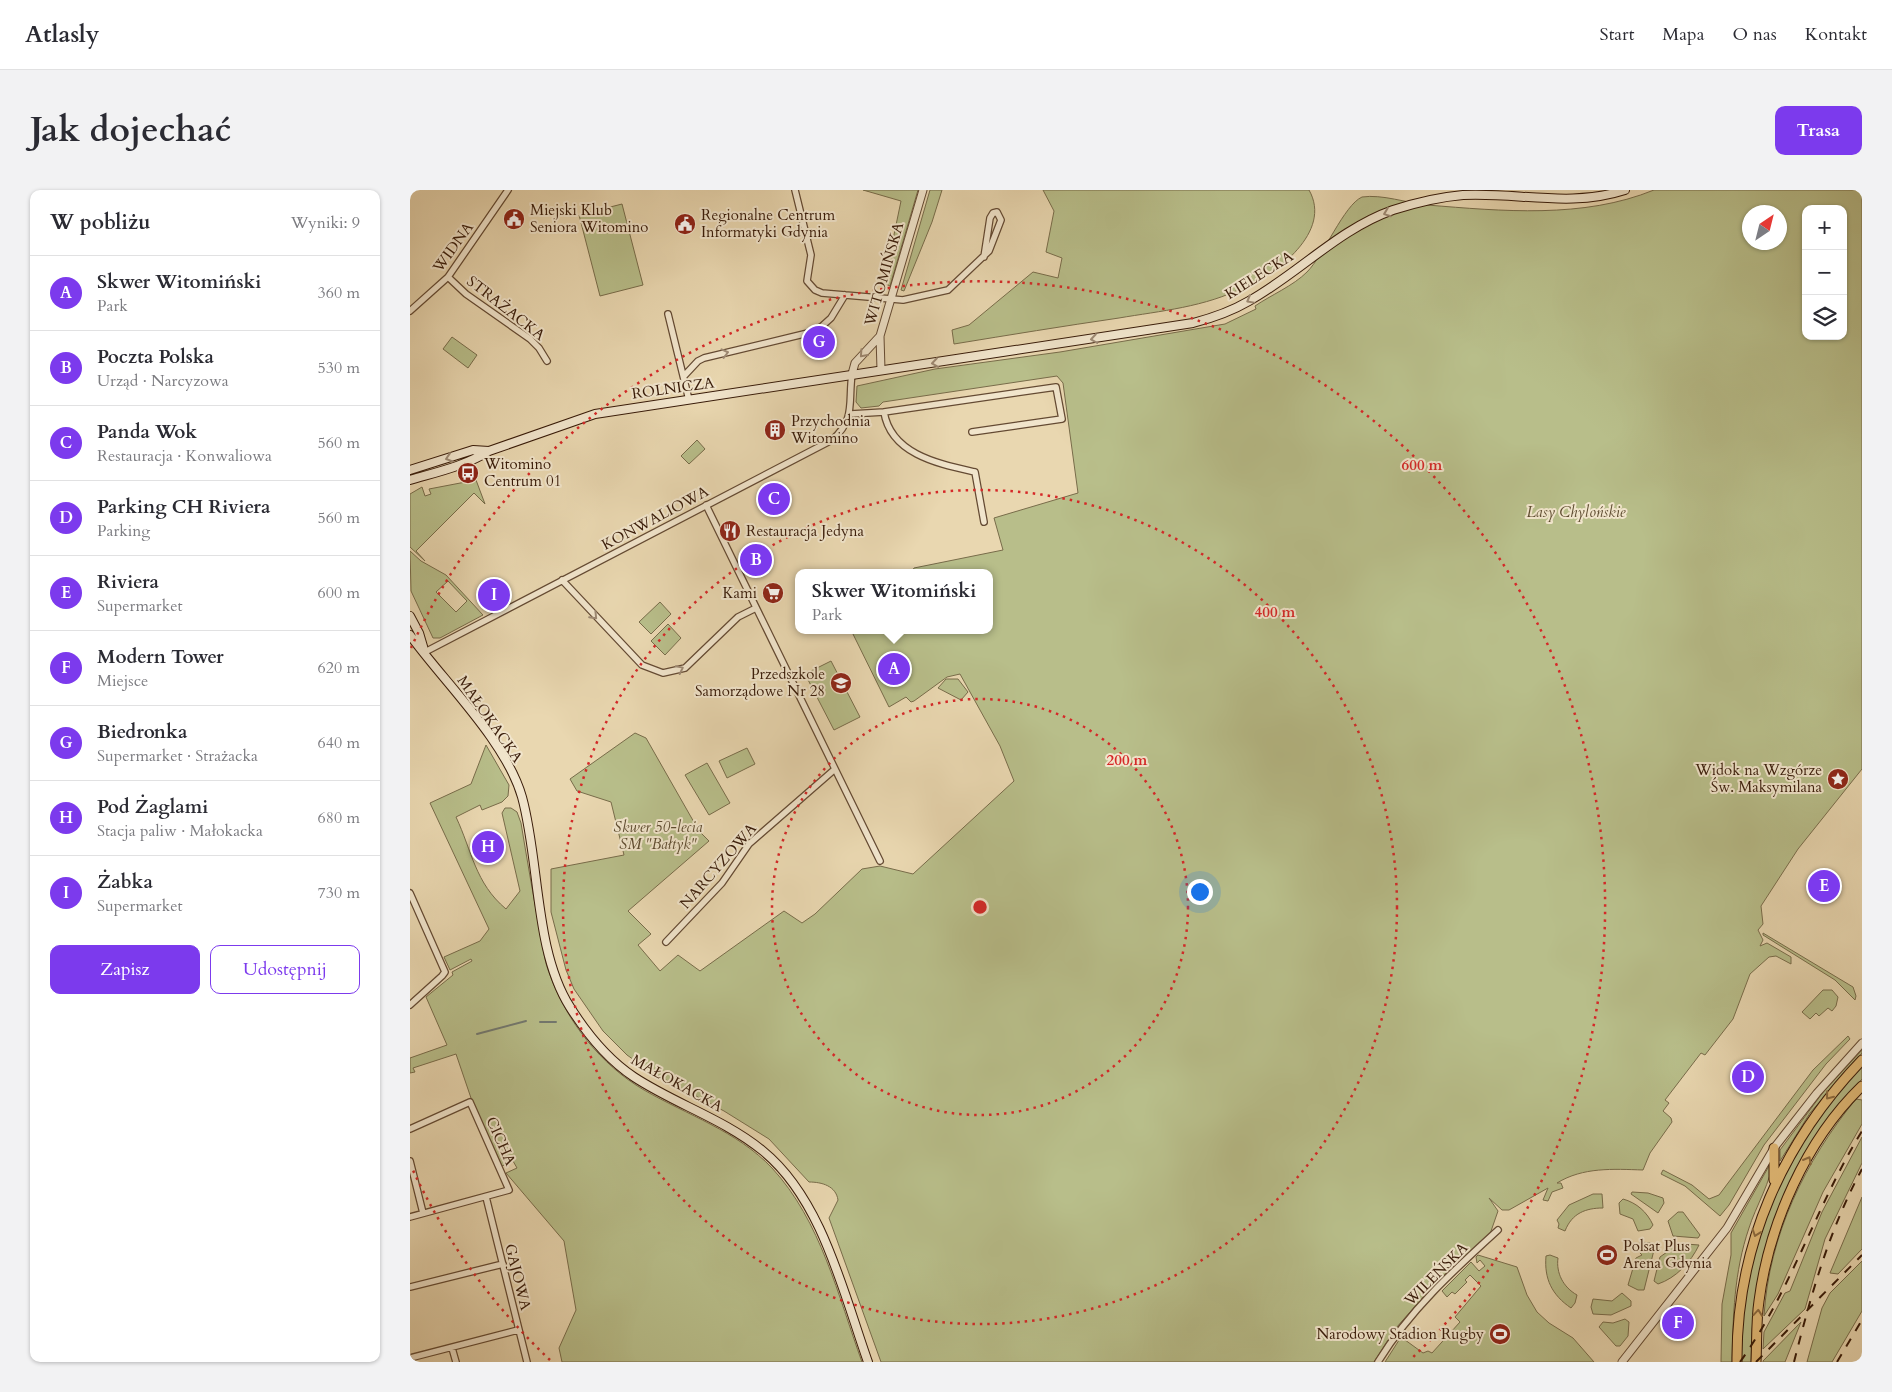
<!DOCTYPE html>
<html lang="pl">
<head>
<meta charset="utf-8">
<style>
  :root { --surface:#fff; --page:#f2f2f3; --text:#2b2b33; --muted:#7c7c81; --line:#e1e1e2; --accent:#7c3aed }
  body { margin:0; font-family:Cardo,serif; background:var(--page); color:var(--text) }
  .controls { position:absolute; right:15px; top:15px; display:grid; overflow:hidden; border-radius:10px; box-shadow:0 1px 4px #0004 }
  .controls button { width:45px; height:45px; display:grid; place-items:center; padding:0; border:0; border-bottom:1px solid var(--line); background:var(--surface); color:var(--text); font:25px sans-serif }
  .compass { position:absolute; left:1332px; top:15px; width:45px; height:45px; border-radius:50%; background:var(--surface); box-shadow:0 1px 4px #0004; rotate:35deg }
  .you { position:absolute; left:789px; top:701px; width:18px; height:18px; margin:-12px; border:4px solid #fff; border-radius:50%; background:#1a73e8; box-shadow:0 0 0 8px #1a73e833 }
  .badge { display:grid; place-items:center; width:32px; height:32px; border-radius:50%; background:var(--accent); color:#fff; font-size:16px; font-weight:700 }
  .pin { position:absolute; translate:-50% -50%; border:2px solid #fff; box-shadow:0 1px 5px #0006 }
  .popup { position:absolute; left:385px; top:379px; width:198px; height:65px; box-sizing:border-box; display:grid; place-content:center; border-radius:10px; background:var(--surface); filter:drop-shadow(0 1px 4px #0005); font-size:16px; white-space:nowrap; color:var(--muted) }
  .popup b { font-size:19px; color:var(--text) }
  .popup::after { content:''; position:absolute; left:50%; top:100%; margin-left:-10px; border:10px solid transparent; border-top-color:var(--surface) }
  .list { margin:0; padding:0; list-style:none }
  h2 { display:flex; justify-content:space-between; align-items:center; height:65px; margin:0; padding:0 20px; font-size:21px }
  h2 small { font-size:16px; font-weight:400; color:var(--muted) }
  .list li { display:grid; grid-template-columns:32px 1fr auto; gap:15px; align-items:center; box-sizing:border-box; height:75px; padding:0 20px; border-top:1px solid var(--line) }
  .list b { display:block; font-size:19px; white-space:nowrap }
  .list p { margin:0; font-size:16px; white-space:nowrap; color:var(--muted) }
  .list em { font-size:16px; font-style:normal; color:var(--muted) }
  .actions { display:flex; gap:10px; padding:15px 20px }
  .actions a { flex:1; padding:11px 0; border:1px solid var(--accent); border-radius:10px; text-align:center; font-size:18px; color:var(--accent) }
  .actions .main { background:var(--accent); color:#fff }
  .icon { flex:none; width:28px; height:28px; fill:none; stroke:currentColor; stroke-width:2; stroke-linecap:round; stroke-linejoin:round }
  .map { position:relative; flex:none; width:1452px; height:1172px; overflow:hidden; border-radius:10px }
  header { display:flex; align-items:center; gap:30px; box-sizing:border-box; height:70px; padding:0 25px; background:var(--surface); border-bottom:1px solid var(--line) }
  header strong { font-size:24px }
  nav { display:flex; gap:28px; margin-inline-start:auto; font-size:18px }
  .intro { display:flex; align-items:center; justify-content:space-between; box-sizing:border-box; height:120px; padding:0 30px }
  h1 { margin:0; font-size:35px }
  .button { padding:12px 22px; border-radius:10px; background:var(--accent); color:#fff; font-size:18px; font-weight:700 }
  main { display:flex; gap:30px; padding:0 30px }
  aside { flex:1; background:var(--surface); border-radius:10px; box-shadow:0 1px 4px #0004 }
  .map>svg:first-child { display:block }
  .green { fill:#b8be8a; stroke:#786c4a; fill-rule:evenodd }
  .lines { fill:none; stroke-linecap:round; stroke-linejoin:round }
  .stream { stroke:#737970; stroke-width:2 }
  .minor-casing { stroke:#644a33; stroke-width:8 }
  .tertiary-casing { stroke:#644a33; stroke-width:9 }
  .secondary-casing { stroke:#381b09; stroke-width:10 }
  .primary-casing { stroke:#381b09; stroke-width:11 }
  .minor { stroke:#f1e5cc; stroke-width:5.5 }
  .tertiary { stroke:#f1e5cc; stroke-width:7 }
  .secondary { stroke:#f1e5cc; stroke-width:8 }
  .primary { stroke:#e4bc78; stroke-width:9 }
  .rail { stroke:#381b09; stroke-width:2; stroke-dasharray:9 9; stroke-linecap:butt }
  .oneway { stroke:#9e8a74 }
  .oneway2 { stroke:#8e6c40 }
  .ring { fill:none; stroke:#d62828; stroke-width:2.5; stroke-dasharray:2.5 5 }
  .labels { text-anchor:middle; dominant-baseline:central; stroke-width:4; stroke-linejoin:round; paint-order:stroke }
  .poi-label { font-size:15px; fill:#381b09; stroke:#f1e5cc; text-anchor:start }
  .street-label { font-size:15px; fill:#381b09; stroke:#f1e5cc }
  .park-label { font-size:15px; font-style:italic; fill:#5e4c30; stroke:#f1e5cc }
  .centre { fill:#d62828; stroke:#f1e5cc; stroke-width:2.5 }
  .ring-label { font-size:15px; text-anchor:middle; font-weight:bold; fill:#d62828; stroke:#f1e5cc; stroke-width:4; stroke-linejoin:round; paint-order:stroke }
</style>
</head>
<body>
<header>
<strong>Atlasly</strong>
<nav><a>Start</a><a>Mapa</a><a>O nas</a><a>Kontakt</a></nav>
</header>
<div class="intro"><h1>Jak dojechać</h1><a class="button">Trasa</a></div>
<main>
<aside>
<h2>W pobliżu<small>Wyniki: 9</small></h2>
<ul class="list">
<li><span class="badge">A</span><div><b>Skwer Witomiński</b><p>Park</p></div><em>360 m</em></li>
<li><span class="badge">B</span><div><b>Poczta Polska</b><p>Urząd · Narcyzowa</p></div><em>530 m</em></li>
<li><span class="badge">C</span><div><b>Panda Wok</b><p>Restauracja · Konwaliowa</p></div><em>560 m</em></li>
<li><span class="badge">D</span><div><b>Parking CH Riviera</b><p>Parking</p></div><em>560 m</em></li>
<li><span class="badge">E</span><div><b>Riviera</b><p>Supermarket</p></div><em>600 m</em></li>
<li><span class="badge">F</span><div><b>Modern Tower</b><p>Miejsce</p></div><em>620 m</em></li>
<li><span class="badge">G</span><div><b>Biedronka</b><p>Supermarket · Strażacka</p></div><em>640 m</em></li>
<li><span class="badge">H</span><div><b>Pod Żaglami</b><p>Stacja paliw · Małokacka</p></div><em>680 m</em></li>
<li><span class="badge">I</span><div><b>Żabka</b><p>Supermarket</p></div><em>730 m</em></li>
</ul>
<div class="actions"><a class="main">Zapisz</a><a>Udostępnij</a></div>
</aside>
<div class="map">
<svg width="1452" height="1172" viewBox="0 0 1452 1172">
  <rect width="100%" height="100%" fill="#e9d7b0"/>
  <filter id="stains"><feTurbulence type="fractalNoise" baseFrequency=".004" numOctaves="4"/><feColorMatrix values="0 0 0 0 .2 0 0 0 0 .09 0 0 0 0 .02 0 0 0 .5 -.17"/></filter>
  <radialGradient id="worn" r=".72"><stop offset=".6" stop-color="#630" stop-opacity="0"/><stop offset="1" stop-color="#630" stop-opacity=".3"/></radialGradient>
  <path class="green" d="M453,0H508L480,96L474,93L491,11Z
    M520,0H532L522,32L494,101L491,100Z
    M633,0H899C923,42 866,83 835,99L834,97C796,117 750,121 709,128C654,136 599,145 544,154L542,140L559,135L623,82L648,88L652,68L636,62L644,21Z
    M1244,0H1452V579L1388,659L1351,716L1353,734L1348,740L1353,750L1350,756L1357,753L1381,767V774L1366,766L1359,767L1340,784L1323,829L1295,865L1291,863L1255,910L1259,913L1253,921L1261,928L1262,932L1240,963L1233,980C1203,979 1173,977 1147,993H1151L1153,998L1142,1002L1138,1011L1133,1010L1138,998L1099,1020H1092L1079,1008L1088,1021L1080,1044L1040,1079L1015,1105L986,1138L964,1172H471L419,1028L428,1010C426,996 412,992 399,992L359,949L314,921L241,882L217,865L193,841L164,799L156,780L141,722V679L214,665L201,612L167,601L160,589L225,543L236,548L289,641L299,651L218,721L241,744L228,755L250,781L268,765L290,781L374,721L392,733L405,724L452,679L470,676L503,684L604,591L590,556L550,484L537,487L504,511L501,512L496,507L479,517L441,440H579V383H501L504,378L593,360L584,328L668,303L653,193L647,186L473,212L469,216L451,218L446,212L447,196L525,179L650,162L815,134L846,119L845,116C861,105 883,96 897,82C914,65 934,15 952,7C972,4 997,13 1017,15C1092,21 1173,29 1244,0ZM1396,19H1433V146H1396ZM1340,22H1370V52H1340Z
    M212,14L233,95L190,106L169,25Z
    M42,147L67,165L58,178L33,159Z
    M287,250L295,259L279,274L271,266Z
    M66,290L75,314L64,303L6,361L15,371L0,357V304L12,297L15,306L21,304L19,299Z
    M0,361L11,371L36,385L73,425L30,448H23L1,401ZM38,391L57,411L46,422L26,402Z
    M250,412L261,424L241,444L229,432Z
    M258,434L271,448L255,465L241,451Z
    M421,471L450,527L424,540L395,484Z
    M536,489H548L558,502L551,510L528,498Z
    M76,555L99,595L98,606L92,612L72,620L70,615L46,627C62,661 65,693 96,719L110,701L92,623L95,618H101L107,622L111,633C117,669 123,705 130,741C133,755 134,772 140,785C157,832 191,875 234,900C277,925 327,941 362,978C411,1031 428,1106 452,1172H152L149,1158L166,1120L154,1051L96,983L107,978L103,971L92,976L61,908L46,864L3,878L5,882L0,883V868L37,855L16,807L43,785L42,782L62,771L61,769L40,780L34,767L70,751L79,739L20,613L61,594Z
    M337,558L345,574L317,588L309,571Z
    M297,573L320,613L299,625L275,585Z
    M1353,743L1443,797L1446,806L1445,810L1425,790L1353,745Z
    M1413,800H1422L1428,807L1426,816L1422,821L1418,818L1409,826L1406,823L1400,829L1392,822Z
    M1438,846L1440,849L1416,874L1354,955L1319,1015L1310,1026L1275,996L1251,984L1253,980L1282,995L1299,1009L1309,1005L1403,880Z
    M1452,860V863L1400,923L1370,971V960L1414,901Z
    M1452,876V889C1431,910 1416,934 1401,959C1357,1033 1342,1087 1341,1172H1331C1331,1090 1354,1010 1399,941C1414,917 1433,897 1452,876Z
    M1446,909L1452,910V934L1413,1002L1368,1104L1354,1126C1359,1045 1395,971 1446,909Z
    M1452,947V973L1415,1049L1395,1119L1353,1159L1354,1142L1375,1103L1380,1101L1412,1022Z
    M1363,969C1362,990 1345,1018 1339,1038C1324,1082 1323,1126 1322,1172H1311L1312,1114L1321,1065V1043Z
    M1222,1002L1238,1003L1253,1008L1254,1013L1248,1023L1221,1004Z
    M1183,1004H1192L1193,1018C1176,1018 1162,1023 1155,1041L1148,1038L1149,1034L1147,1030L1159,1015Z
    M1452,1007V1059L1428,1084L1420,1083Z
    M1213,1009C1227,1013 1237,1022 1243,1035L1240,1039L1228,1041L1223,1029L1210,1024L1209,1013Z
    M1268,1022H1273L1290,1045L1288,1048L1263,1046L1258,1031Z
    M1230,1052L1242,1053L1245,1056L1234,1100H1228L1218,1095L1226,1068L1232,1065L1228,1061Z
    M1262,1053L1289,1055C1281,1072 1266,1088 1248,1094L1244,1091L1250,1067L1257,1062Z
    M1068,1065L1107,1077L1117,1105L1127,1122L1139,1133L1163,1148L1184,1172H975L991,1147L1013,1163L1018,1161L1022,1163L1050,1132L1045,1127L1071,1096L1060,1085L1055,1090L1057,1092L1045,1104L1042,1102L1037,1107L1032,1101L1061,1072L1069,1081L1075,1076L1070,1070L1067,1073L1066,1067Z
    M1140,1065L1148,1068C1146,1083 1153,1097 1167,1105L1165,1113L1161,1118C1142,1105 1134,1089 1136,1066Z
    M1452,1071V1121L1422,1172H1397L1412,1118L1420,1103Z
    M1212,1103L1221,1111V1116L1201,1125L1183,1124L1181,1117L1183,1109L1202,1111Z
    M1215,1129L1219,1132L1218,1146L1210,1156H1206L1189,1137L1193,1132L1203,1133Z
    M1391,1132L1375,1172H1353V1171Z"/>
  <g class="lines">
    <path class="stream" d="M130,832H146
      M67,844L116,831"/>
    <g class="minor-casing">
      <path id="minor" d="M385,0L401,65L397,91L405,100L412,103L493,110L538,100L579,61L591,30L587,22L583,23L580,28L574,67
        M38,87L56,104L120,149L129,158L137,171
        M0,121L38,87L98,0
        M258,124L279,210
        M274,186L288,171L294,168L398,143L411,137L421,128L435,105
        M474,222C481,265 530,274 565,282L574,332
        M441,224L474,222L646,197L652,229L562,242
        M296,315L470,671
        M152,390L232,475L253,483L275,478L328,427L346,418
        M15,462L422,250C446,229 438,213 442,184
        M0,703L35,782L32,786L0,815
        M256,752L312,693L339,654L425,579
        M0,939L60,912L99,1000L0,1027
        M0,971L13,1023
        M76,1007L117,1172
        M0,1097L93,1074
        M42,1158L46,1172
        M0,1168L108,1140
        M968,1172C999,1121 1044,1080 1088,1040"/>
    </g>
    <g class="tertiary-casing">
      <path id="tertiary" d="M471,180L470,146L513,0
        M442,184L445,173L470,146
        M1212,1172L1317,1038L1364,958L1407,903L1452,853"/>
    </g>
    <g class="secondary-casing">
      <path id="secondary" d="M0,280L63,260L79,261
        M0,290C27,282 55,276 79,261L185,224L783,133C802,128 822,121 839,111C889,83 929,39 983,20C1005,13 1029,7 1053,5C1108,2 1160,18 1215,0
        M0,426L9,443L14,460
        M0,445C34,492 96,551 112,607C130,672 124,760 160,817C177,844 197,869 224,887C265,914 314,929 353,961C412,1009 433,1102 458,1172"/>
    </g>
    <g class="primary-casing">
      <path id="primary" d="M1364,990V958
        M1327,1172C1326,1056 1373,952 1452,870
        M1346,1172C1347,1152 1346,1131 1349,1111C1359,1034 1396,950 1452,896"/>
    </g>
    <use href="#minor" class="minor"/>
    <use href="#tertiary" class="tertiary"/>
    <use href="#secondary" class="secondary"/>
    <use href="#primary" class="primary"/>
    <path class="rail" d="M1330,1172C1381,1101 1406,1016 1452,941
      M1346,1172L1452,1065
      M1384,1172C1401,1105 1419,1040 1452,979
      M1427,1172L1452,1130"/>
  </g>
  <defs><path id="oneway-chevron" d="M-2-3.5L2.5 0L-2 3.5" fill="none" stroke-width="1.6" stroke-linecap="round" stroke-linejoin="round" transform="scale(1.25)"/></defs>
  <g class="oneway">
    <use href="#oneway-chevron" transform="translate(977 23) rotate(159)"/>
    <use href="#oneway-chevron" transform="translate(840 110) rotate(151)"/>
    <use href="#oneway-chevron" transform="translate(684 149) rotate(171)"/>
    <use href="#oneway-chevron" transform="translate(315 163) rotate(-14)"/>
    <use href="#oneway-chevron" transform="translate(453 164) rotate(132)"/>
    <use href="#oneway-chevron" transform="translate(525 173) rotate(172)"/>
    <use href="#oneway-chevron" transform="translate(39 268) rotate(162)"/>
    <use href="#oneway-chevron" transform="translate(184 426) rotate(46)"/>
    <use href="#oneway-chevron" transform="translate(270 479) rotate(-26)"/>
  </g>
  <g class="oneway2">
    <use href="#oneway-chevron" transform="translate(1419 906) rotate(129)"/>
    <use href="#oneway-chevron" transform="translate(1398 970) rotate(-60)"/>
    <use href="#oneway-chevron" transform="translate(1346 1043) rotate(109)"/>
    <use href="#oneway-chevron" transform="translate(1348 1123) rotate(-85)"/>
  </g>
  <g class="ring">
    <circle cx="570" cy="717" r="208"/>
    <circle cx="570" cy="717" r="417"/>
    <path d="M140 1170A625 625 0 0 1 1 976M1 458A625 625 0 1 1 1000 1170"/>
  </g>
  <defs>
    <g id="civic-disc" transform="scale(1.125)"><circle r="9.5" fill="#8f2418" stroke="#f1e5cc"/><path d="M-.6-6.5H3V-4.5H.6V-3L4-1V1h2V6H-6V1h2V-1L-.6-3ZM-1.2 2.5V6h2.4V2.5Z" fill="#fff"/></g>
    <g id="building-disc" transform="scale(1.125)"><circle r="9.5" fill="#8f2418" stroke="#f1e5cc"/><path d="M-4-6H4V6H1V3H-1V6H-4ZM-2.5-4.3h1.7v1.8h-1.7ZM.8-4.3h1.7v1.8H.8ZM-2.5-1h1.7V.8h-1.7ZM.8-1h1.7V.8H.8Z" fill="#fff"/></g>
    <g id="bus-disc" transform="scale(1.125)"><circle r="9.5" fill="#8f2418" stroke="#f1e5cc"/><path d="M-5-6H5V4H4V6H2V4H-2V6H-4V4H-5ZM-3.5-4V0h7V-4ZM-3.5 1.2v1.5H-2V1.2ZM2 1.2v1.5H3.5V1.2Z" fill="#fff"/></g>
    <g id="restaurant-disc" transform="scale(1.125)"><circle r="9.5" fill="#8f2418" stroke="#f1e5cc"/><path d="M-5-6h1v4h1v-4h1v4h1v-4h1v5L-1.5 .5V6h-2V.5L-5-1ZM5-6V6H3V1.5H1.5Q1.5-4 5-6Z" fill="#fff"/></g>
    <g id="supermarket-disc" transform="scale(1.125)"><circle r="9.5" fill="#8f2418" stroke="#f1e5cc"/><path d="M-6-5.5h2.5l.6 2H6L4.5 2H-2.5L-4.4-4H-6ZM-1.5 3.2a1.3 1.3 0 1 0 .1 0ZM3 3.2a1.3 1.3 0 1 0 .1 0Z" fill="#fff"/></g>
    <g id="school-disc" transform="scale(1.125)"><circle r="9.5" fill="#8f2418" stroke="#f1e5cc"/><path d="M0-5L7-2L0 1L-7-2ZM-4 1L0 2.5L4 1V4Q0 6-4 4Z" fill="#fff"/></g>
    <g id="sight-disc" transform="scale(1.125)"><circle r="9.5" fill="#8f2418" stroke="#f1e5cc"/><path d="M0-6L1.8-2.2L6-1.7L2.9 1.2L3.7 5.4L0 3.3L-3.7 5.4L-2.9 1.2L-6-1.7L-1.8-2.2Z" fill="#fff"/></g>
    <g id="stadium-disc" transform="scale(1.125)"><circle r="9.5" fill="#8f2418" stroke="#f1e5cc"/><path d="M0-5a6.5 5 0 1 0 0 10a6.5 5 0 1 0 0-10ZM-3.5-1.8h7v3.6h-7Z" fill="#fff"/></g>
  </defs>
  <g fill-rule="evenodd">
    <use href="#civic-disc" x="104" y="29"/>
    <use href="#civic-disc" x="275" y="34"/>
    <use href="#building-disc" x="365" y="240"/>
    <use href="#bus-disc" x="58" y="283"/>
    <use href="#restaurant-disc" x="320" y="341"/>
    <use href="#supermarket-disc" x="363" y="403"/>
    <use href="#school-disc" x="431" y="493"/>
    <use href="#sight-disc" x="1428" y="589"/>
    <use href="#stadium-disc" x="1197" y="1065"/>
    <use href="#stadium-disc" x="1090" y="1144"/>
  </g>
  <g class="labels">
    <g class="poi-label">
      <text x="120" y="20">Miejski Klub<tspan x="120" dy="17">Seniora Witomino</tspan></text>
      <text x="291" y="25">Regionalne Centrum<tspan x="291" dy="17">Informatyki Gdynia</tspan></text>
      <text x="381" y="231">Przychodnia<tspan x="381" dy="17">Witomino</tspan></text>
      <text x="74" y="274">Witomino<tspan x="74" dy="17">Centrum 01</tspan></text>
      <text x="336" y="341">Restauracja Jedyna</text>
      <text x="347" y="403" text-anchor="end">Kami</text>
      <text x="415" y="484" text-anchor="end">Przedszkole<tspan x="415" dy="17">Samorządowe Nr 28</tspan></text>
      <text x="1412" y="580" text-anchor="end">Widok na Wzgórze<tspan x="1412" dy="17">Św. Maksymilana</tspan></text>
      <text x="1213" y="1056">Polsat Plus<tspan x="1213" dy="17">Arena Gdynia</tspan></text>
      <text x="1074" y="1144" text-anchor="end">Narodowy Stadion Rugby</text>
    </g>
    <g class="street-label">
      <text transform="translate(43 57) rotate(-54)">WIDNA</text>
      <text transform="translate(474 84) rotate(-74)">WITOMIŃSKA</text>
      <text transform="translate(849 85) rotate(-32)">KIELECKA</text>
      <text transform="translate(96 118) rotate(38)">STRAŻACKA</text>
      <text transform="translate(263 198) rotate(-8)">ROLNICZA</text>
      <text transform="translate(245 328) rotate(-28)">KONWALIOWA</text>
      <text transform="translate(80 529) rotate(55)">MAŁOKACKA</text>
      <text transform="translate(308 676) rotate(-49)">NARCYZOWA</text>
      <text transform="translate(267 893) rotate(29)">MAŁOKACKA</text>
      <text transform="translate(91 951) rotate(66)">CICHA</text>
      <text transform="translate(1026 1084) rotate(-45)">WILEŃSKA</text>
      <text transform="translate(108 1087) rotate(76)">GAJOWA</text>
    </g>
    <g class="park-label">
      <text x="1166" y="322">Lasy Chylońskie</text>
      <text x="248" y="637">Skwer 50-lecia<tspan x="248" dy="17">SM "Bałtyk"</tspan></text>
    </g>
  </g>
  <circle cx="570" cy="717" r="8" class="centre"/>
  <g class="ring-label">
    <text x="1012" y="280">600 m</text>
    <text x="865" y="427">400 m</text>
    <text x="717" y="575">200 m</text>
  </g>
  <rect width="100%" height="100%" filter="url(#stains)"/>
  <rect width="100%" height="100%" fill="url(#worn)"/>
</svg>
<div class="controls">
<button>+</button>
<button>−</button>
<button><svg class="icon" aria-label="layers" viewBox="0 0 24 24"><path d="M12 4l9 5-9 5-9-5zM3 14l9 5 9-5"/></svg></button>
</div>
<svg class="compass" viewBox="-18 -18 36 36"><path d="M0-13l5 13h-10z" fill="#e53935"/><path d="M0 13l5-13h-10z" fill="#7c7c81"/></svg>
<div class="you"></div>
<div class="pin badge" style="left:484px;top:479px">A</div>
<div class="popup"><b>Skwer Witomiński</b>Park</div>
<div class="pin badge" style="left:346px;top:370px">B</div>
<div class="pin badge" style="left:364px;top:309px">C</div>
<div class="pin badge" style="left:1338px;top:887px">D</div>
<div class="pin badge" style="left:1414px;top:696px">E</div>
<div class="pin badge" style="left:1268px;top:1133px">F</div>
<div class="pin badge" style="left:409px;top:152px">G</div>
<div class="pin badge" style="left:78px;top:657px">H</div>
<div class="pin badge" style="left:84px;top:405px">I</div>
</div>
</main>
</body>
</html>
